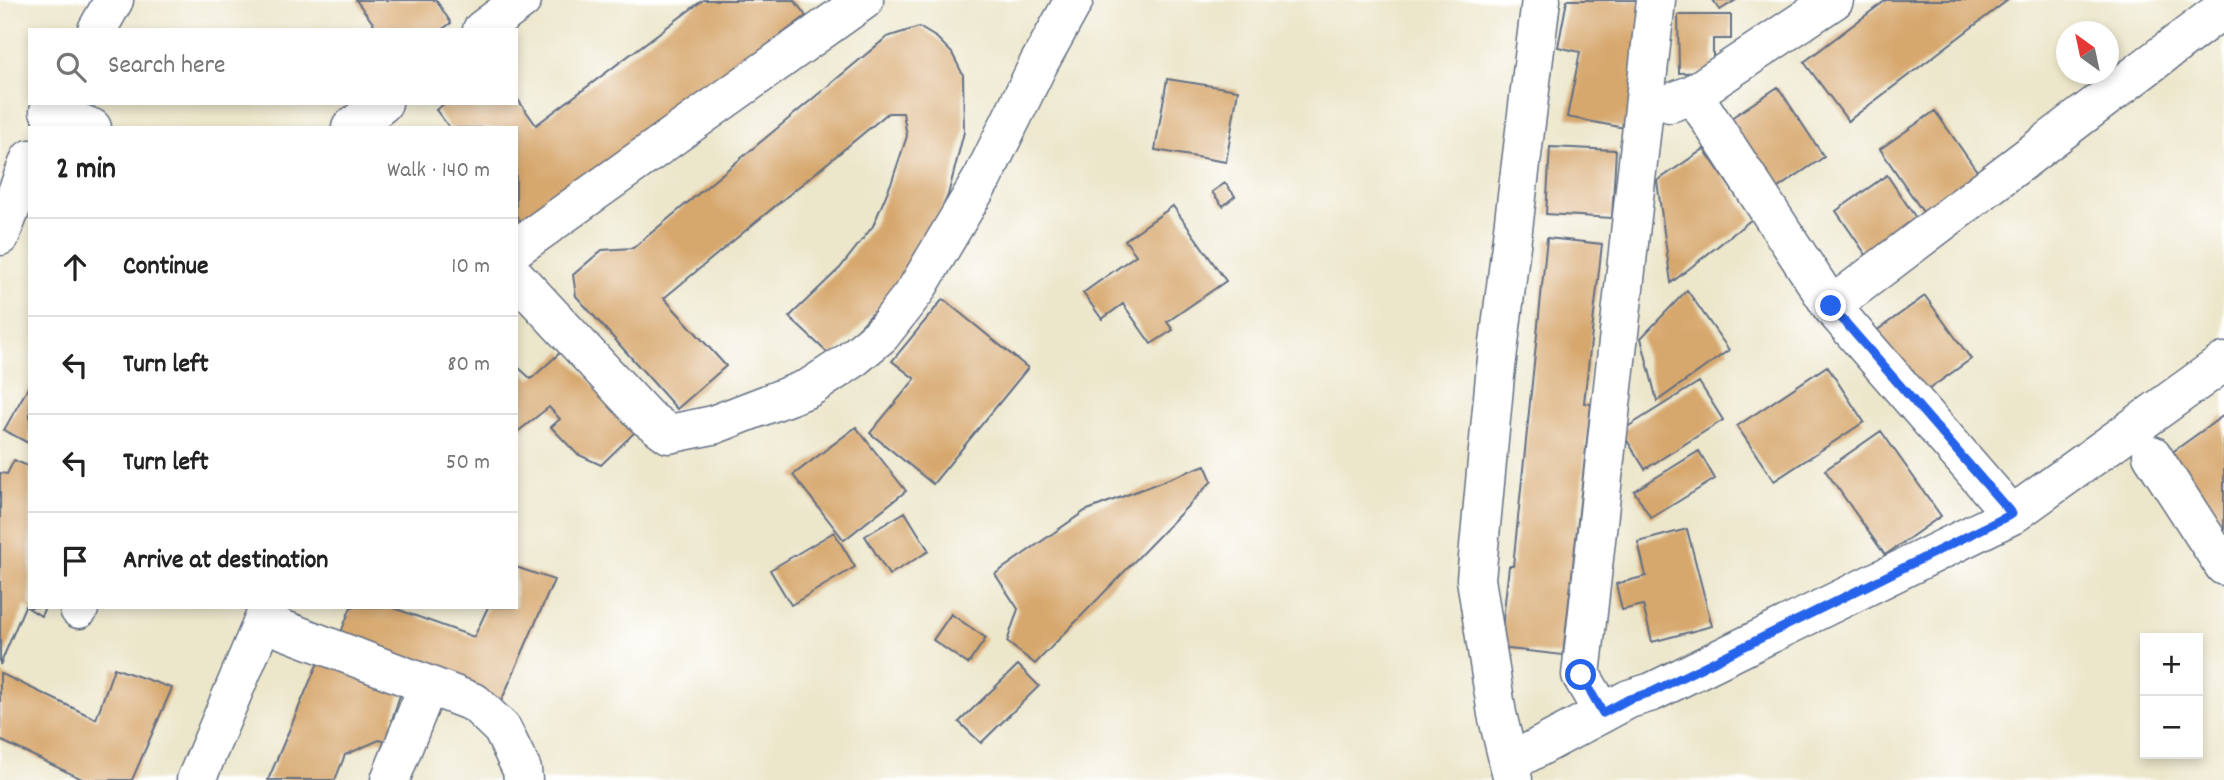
<!DOCTYPE html>
<html lang="en">
<head>
<meta charset="utf-8">
<style>
  :root { --surface:#fff; --page:#f2f2f2; --text:#222; --muted:#767676; --line:#e0e0e0 }
  body { margin:0; font-family:Dekko,sans-serif; background:var(--page); color:var(--text) }
  .controls { position:absolute; right:21px; bottom:21px; display:grid; overflow:hidden; border-radius:0px; box-shadow:0 4px 10px #0003 }
  .controls button { width:63px; height:63px; display:grid; place-items:center; padding:0; border:0; border-bottom:2px solid var(--line); background:var(--surface); color:var(--text); font:35px sans-serif }
  .compass { position:absolute; left:2056px; top:21px; width:63px; height:63px; border-radius:50%; background:var(--surface); box-shadow:0 4px 10px #0003; rotate:327deg }
  .stop { position:absolute; width:21px; height:21px; margin:-16px; border:5px solid #2563eb; border-radius:50%; background:#fff }
  .stop.end { background:#2563eb; border-color:#fff; box-shadow:0 2px 7px #0008 }
  .list { margin:0; padding:0; list-style:none }
  h2 { display:flex; justify-content:space-between; align-items:center; height:91px; margin:0; padding:0 28px; font-size:30px }
  h2 small { font-size:23px; font-weight:400; color:var(--muted) }
  .list li { display:grid; grid-template-columns:46px 1fr auto; gap:21px; align-items:center; box-sizing:border-box; height:98px; padding:0 28px; border-top:2px solid var(--line) }
  .list b { display:block; font-size:26px; white-space:nowrap }
  .list em { font-size:23px; font-style:normal; color:var(--muted) }
  .icon { flex:none; width:38px; height:38px; fill:none; stroke:currentColor; stroke-width:2; stroke-linecap:round; stroke-linejoin:round }
  .map { position:relative; flex:none; width:2224px; height:780px; overflow:hidden }
  .search { position:absolute; background:var(--surface); box-shadow:0 4px 10px #0003; left:28px; top:28px; width:490px; height:77px; display:flex; align-items:center; gap:18px; box-sizing:border-box; padding:0 24px; border-radius:0px; color:var(--muted); font-size:26px }
  .panel { position:absolute; background:var(--surface); box-shadow:0 4px 10px #0003; left:28px; top:126px; width:490px; height:483px; border-radius:0px }
  .map>svg:first-child { display:block }
  .building { fill:#d7a86e }
  .lines { fill:none; stroke-linecap:round; stroke-linejoin:round }
  .minor-casing { stroke:#646f84; stroke-width:41 }
  .minor { stroke:#fff; stroke-width:38 }
  .route { stroke:#2563eb; stroke-width:9 }
</style>
</head>
<body>
<div class="map">
<svg width="2224" height="780" viewBox="0 0 2224 780">
  <rect width="100%" height="100%" fill="#fff"/>
  <filter id="ink" filterUnits="userSpaceOnUse"><feTurbulence type="fractalNoise" baseFrequency=".0143" numOctaves="2"/><feDisplacementMap in="SourceGraphic" scale="14" xChannelSelector="R" yChannelSelector="G"/><feConvolveMatrix kernelMatrix="1 2 1 2 8 2 1 2 1" color-interpolation-filters="sRGB"/></filter>
  <filter id="wash" filterUnits="userSpaceOnUse"><feTurbulence type="fractalNoise" baseFrequency=".00686" numOctaves="4" result="noise"/><feDisplacementMap in="SourceGraphic" scale="28" xChannelSelector="R" yChannelSelector="G"/><feGaussianBlur stdDeviation="1.57" result="paint"/><feColorMatrix in="noise" values="0 0 0 0 0 0 0 0 0 0 0 0 0 0 0 0 0 1.4 0 .05"/><feComposite in="paint" operator="in"/></filter>
  <g filter="url(#wash)">
    <rect width="100%" height="100%" fill="#ece6ca"/>
    <g id="blocks">
      <path class="building" d="M356,0H436L451,23L441,30H378Z
        M703,0H794L806,16L525,227L516,215V128H450L436,110L445,103H516V97L536,125Z
        M1567,0H1643L1630,129L1567,117L1580,52L1558,47Z
        M1713,0H1736L1720,10Z
        M1886,0H2008L1848,121L1804,62Z
        M1678,15H1731V39H1713V72L1679,73Z
        M919,27L937,38L952,53L963,75L964,132L948,195L928,242L886,299L832,357L789,317L840,268L873,226L892,181L907,136L903,113H888L664,298L726,366L677,409L576,296L573,275L602,250L633,248L887,37Z
        M1167,79L1238,90L1226,162L1155,150Z
        M1778,87L1824,157L1766,196L1719,126Z
        M1935,111L1979,174L1923,212L1880,149Z
        M1550,147L1616,150L1612,218L1546,214Z
        M1704,149L1752,219L1671,283L1657,181Z
        M1887,175L1922,227L1871,262L1836,211Z
        M1225,183L1235,196L1223,206L1212,192Z
        M1173,206L1226,281L1167,322L1173,330L1151,344L1123,304L1102,319L1083,293L1136,255L1125,240Z
        M1547,238L1602,244L1584,403L1591,404L1563,655L1500,648L1509,566H1513Z
        M1687,290L1729,350L1657,401L1641,338Z
        M1925,296L1971,359L1918,397L1872,334Z
        M943,299L1028,368L933,484L870,433L915,379L892,361Z
        M562,351L636,431L601,465L577,454L551,427L560,419L549,407L516,433V365L531,379Z
        M1827,366L1864,422L1774,481L1737,426Z
        M1699,382L1723,420L1645,469L1621,431Z
        M30,384V444L4,430Z
        M2224,415V537L2167,456Z
        M856,427L906,491L844,540L793,475Z
        M1881,431L1941,516L1885,555L1825,470Z
        M1699,451L1715,479L1651,518L1634,491Z
        M14,460L30,467V607H45L41,616L25,606L0,665V473L7,474Z
        M1205,465L1212,481L1035,664L1007,642L1018,609L995,574L1085,511Z
        M905,512L929,551L889,575L865,536Z
        M1687,529L1712,626L1652,642L1643,605L1622,610L1616,584L1646,576L1638,542Z
        M834,532L855,567L791,605L770,570Z
        M516,567L554,580L500,704L336,645L351,607H391L474,637L488,607H516Z
        M951,614L986,638L968,664L933,640Z
        M319,660L401,692L392,720L405,725L398,745L379,740L345,755L335,780H268Z
        M1018,665L1039,686L981,743L959,722Z
        M114,668L172,688L132,780H84L0,740V673L96,719Z"/>
    </g>
  </g>
  <g filter="url(#ink)">
    <use href="#blocks" fill-opacity="0" stroke="#646f84" stroke-width="2"/>
    <g class="lines">
      <g class="minor-casing">
        <path id="minor" d="M97,30L114,0
          M482,30L522,0
          M1693,94L1831,306L2012,515
          M1670,103L1693,94L1834,0
          M49,111L92,128
          M351,128L383,103
          M0,236L30,159
          M516,248L864,0
          M516,277L646,417L669,434L713,425L809,388L850,361L881,335L916,290L983,177L1039,63L1074,0
          M1831,306L2224,8
          M2152,455L2224,566
          M79,609V607
          M263,622L475,703L502,729L522,770L523,780
          M1603,713L1581,675L1656,0
          M1509,763L1629,699L1652,692L2012,515L2224,362
          M196,780L269,607
          M390,780L428,685
          M1513,780L1497,714L1476,579L1495,376L1541,0"/>
      </g>
      <use href="#minor" class="minor"/>
    </g>
  </g>
  <g class="lines" filter="url(#ink)">
    <path class="route" d="M1581,675L1603,713L1629,699L1652,692L2012,514L1831,306"/>
  </g>
</svg>
<div class="controls">
<button>+</button>
<button>−</button>
</div>
<svg class="compass" viewBox="-18 -18 36 36"><path d="M0-13l5 13h-10z" fill="#e53935"/><path d="M0 13l5-13h-10z" fill="#767676"/></svg>
<div class="stop" style="left:1581px;top:675px"></div>
<div class="stop end" style="left:1831px;top:306px"></div>
<div class="search"><svg class="icon" aria-label="search" viewBox="0 0 24 24"><circle cx="10" cy="10" r="6"/><path d="M15 15l6 6"/></svg>Search here</div>
<section class="panel">
<h2>2 min<small>Walk · 140 m</small></h2>
<ul class="list">
<li><svg class="icon" aria-label="ahead" viewBox="0 0 24 24"><path d="M12 20V5M6 11l6-6 6 6"/></svg><div><b>Continue</b></div><em>10 m</em></li>
<li><svg class="icon" aria-label="left" viewBox="0 0 24 24"><path d="M17 20v-9H6M10 6l-5 5 5 5"/></svg><div><b>Turn left</b></div><em>80 m</em></li>
<li><svg class="icon" aria-label="left" viewBox="0 0 24 24"><path d="M17 20v-9H6M10 6l-5 5 5 5"/></svg><div><b>Turn left</b></div><em>50 m</em></li>
<li><svg class="icon" aria-label="arrive" viewBox="0 0 24 24"><path d="M6 21V4h12l-3 4 3 4H6"/></svg><div><b>Arrive at destination</b></div></li>
</ul>
</section>
</div>
</body>
</html>
